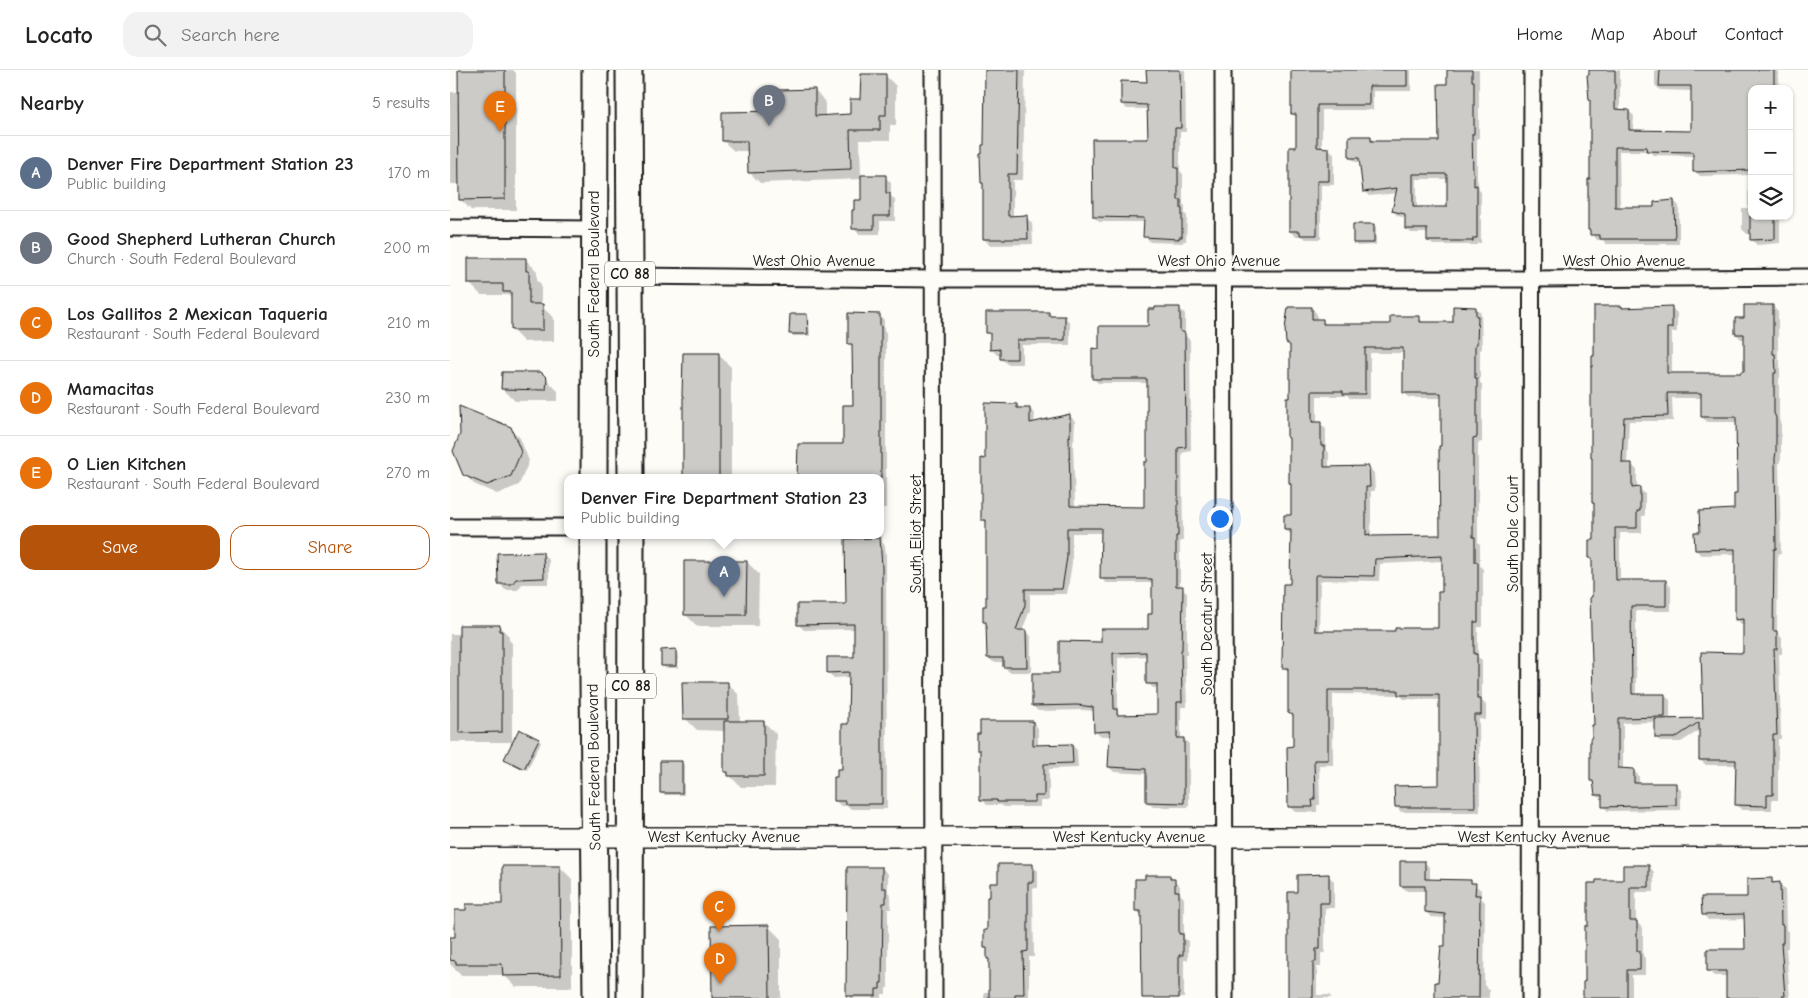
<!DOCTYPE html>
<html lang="en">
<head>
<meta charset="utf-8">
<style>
  :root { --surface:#fff; --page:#f2f2f2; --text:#222; --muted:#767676; --line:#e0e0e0; --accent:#b45309 }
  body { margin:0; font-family:"Comic Neue",sans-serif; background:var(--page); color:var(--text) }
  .controls { position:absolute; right:15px; top:15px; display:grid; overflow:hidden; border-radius:10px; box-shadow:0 1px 4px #0004 }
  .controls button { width:45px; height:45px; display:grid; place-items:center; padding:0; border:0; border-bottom:1px solid var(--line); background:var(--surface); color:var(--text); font:25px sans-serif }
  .you { position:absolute; left:769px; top:448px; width:18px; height:18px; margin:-12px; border:4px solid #fff; border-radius:50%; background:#1a73e8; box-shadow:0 0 0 8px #1a73e833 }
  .badge { display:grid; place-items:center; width:32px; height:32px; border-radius:50%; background:var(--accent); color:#fff; font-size:16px; font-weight:700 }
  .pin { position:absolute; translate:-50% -41px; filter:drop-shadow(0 1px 2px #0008) }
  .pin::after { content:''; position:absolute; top:26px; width:18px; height:15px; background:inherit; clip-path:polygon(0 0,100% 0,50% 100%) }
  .popup { position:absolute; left:114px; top:404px; width:320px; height:65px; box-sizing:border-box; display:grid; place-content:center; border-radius:10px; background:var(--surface); filter:drop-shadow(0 1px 4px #0005); font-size:16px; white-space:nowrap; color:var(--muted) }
  .popup b { font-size:19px; color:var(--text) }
  .popup::after { content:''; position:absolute; left:50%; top:100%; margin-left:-10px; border:10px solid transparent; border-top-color:var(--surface) }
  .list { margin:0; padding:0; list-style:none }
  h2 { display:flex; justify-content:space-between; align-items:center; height:65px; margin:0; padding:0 20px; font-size:21px }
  h2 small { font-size:16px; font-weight:400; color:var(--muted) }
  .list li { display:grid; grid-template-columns:32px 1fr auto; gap:15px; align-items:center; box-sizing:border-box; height:75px; padding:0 20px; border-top:1px solid var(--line) }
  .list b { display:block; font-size:19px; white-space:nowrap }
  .list p { margin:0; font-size:16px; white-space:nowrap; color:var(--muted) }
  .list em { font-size:16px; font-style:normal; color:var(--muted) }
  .actions { display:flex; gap:10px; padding:15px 20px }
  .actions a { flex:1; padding:11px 0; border:1px solid var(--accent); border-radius:15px; text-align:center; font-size:18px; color:var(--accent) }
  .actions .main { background:var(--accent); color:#fff }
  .icon { flex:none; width:28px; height:28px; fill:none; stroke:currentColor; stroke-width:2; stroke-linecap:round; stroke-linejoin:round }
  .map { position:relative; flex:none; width:1358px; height:928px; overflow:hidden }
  header { display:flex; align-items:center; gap:30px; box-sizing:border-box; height:70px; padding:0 25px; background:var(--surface); border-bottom:1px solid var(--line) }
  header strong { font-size:24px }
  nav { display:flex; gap:28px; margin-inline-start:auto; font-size:18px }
  .search { width:350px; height:45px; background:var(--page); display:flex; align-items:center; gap:12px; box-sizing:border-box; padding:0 18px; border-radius:15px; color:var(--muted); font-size:19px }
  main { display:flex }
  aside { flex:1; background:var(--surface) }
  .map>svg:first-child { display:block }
  .shadow { fill:#0003; fill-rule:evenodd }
  .building { fill:#cccbc8; stroke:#1c1c1c; fill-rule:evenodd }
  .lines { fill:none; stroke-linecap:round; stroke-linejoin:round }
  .minor-casing { stroke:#1c1c1c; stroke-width:19 }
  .tertiary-casing { stroke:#1c1c1c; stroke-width:22 }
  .primary-casing { stroke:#1c1c1c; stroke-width:29 }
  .minor { stroke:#fdfcf7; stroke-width:15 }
  .tertiary { stroke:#fdfcf7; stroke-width:19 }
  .primary { stroke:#fdfcf7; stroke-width:25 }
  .labels { text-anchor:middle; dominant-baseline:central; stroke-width:4; stroke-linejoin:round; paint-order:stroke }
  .shield { fill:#fdfcf7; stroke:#605f5e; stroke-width:1 }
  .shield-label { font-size:15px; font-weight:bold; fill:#1c1c1c }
  .street-label { font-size:16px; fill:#1c1c1c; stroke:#fdfcf7 }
</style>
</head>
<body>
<header>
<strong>Locato</strong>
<div class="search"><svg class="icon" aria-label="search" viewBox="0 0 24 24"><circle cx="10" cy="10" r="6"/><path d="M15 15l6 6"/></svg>Search here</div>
<nav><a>Home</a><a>Map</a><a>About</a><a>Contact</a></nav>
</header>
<main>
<aside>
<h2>Nearby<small>5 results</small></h2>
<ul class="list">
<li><span class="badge" style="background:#5c6f8a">A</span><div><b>Denver Fire Department Station 23</b><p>Public building</p></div><em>170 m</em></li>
<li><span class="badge" style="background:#6b7280">B</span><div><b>Good Shepherd Lutheran Church</b><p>Church · South Federal Boulevard</p></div><em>200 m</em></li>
<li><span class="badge" style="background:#e8710a">C</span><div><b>Los Gallitos 2 Mexican Taqueria</b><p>Restaurant · South Federal Boulevard</p></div><em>210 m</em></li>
<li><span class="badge" style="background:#e8710a">D</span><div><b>Mamacitas</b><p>Restaurant · South Federal Boulevard</p></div><em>230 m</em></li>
<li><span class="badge" style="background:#e8710a">E</span><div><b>O Lien Kitchen</b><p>Restaurant · South Federal Boulevard</p></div><em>270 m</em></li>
</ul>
<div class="actions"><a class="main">Save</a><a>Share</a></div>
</aside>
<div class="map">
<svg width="1358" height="928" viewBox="0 0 1358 928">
  <rect width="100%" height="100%" fill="#fdfcf7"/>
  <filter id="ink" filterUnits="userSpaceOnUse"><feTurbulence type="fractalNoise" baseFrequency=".02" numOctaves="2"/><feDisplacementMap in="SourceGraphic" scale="10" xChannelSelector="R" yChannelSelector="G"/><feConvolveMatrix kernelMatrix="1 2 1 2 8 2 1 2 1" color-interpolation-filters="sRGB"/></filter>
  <g filter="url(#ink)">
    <path class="shadow" d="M10,0H63L66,3V140H21L10,129V114H0V22H10Z
      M536,0H575L573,110H563V147H576L582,153L583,174L540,175L534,169Z
      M698,0H735L736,62H730V101L733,104V134L735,136V144L737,146L736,171H733V173L700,172L695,166V152H649L644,147L699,70L698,39H677L672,34L698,13Z
      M842,0H961V21H923V40H872V79H879L884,84V115H871V169H856L852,166H845L840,161L848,79V49L842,43Z
      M998,0H1029V68H1027V108L1029,119L1031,122V173H1027V175H983L978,171V163H961L956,158V148L948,146L943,141L948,123L919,126L914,121L911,92H905L900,87L920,67L926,73H990L998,16ZM967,109H998V139H967Z
      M1141,0H1170V40L1179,41L1184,46L1183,62H1242V21L1210,20L1205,15V0H1328L1330,19H1302V146H1330V173L1307,175L1302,170V164H1297L1292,159V138H1298L1299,105L1250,106L1245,101L1244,86L1203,85L1199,81H1169L1170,138H1206L1224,131L1229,136V174H1156L1153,170H1147L1139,159L1141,110V31L1140,30Z
      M435,5L446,16V55H440V70H410L411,107H435L441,113V126L445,130V151H430V164H409L403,158L412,131V109L310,113L299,102V81H284L273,71L330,42L364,20L375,31V46L402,45L411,30Z
      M923,155L926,157V175L907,176L904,173Z
      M75,189L87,201V210L91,214V236L104,248V271L74,272L62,260V229L58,225H31L19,213Z
      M1172,237L1173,239L1222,238L1227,243V262H1222V304H1292L1295,302V269H1291L1286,264L1295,249L1323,237L1328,242V289L1330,291V308H1329V349L1331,355V388L1329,394L1331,484H1328L1327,563L1332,568V584H1329L1331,669H1328V730H1322V740H1292L1286,735L1287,695H1256L1250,690V660L1231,672H1211L1206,667V652L1173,653V699L1183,700L1189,706V714L1226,715L1231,720V740L1158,741L1153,736V730L1146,725L1145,714L1141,710L1145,657L1143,490L1141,487L1145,471V435L1143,433L1145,288ZM1222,328H1252V347L1257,352H1287L1288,425L1286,440L1251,464L1246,480L1251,485L1286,484V549L1291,554H1294V584L1254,650H1220V630L1214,625L1186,626V541H1221V517L1216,511H1170V463H1192V446H1195V424L1190,419H1187V400L1181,394H1177L1179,351H1223Z
      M862,238L867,244V251L872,250L878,256H941L969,248L975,254H1004L1026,238L1031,243L1032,279L1030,280V313L1032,314V372L1028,373V472L1030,474V496L1033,499V557H1028V587L1032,590V631L1036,635V650L1029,649L1030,742H951L946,736L990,716L991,630L954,629L950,625L883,624V695H869L870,735H867V742H845L840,737L845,678V648L840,643L839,602L833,597L842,516V465L835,460L842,446L841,276L837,272ZM920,283H954V323L959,328H992L991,466L921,467V421H925L924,403L919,398H879V383L876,379V359L870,354H867V326H897L900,329H920ZM994,491L993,523L990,559L946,562H869L870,512L873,510L929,511L930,494Z
      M730,239L735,244V265L740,270L741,381L732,383L733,471H730V517L737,522V585H735L737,637H731V669H734L739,674V737H703L697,732L698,704L664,702L659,697L661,666H650L645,661L644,641L633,640L588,641L583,636L610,604L652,574L699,560L703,546V513H656L651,508L652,463H622V493L617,524H580V540L572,561H576L581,566V602H559L554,596V592H543L538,587V554L534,551L537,537V454L533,449L537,390L567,335L571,339H580L585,344L584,353L620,346L625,351L624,371H623L625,437L695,438L698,393L699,313H648L643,308L650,280L699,258ZM698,586V613L703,618H708V645L672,646L668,643V588Z
      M599,243L603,247H615L620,253V275H572V294H557L551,289V285H547L541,279V266L537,262Z
      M356,245L359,248L360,266H343L341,263Z
      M429,245L434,250V261L436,263V438H432V472L435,475L436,486L437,739H401L398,736H391L385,730L388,708L393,700L400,655V607L384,608L378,602L405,588V559L354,560L348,554L397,535L396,466H430V408H365V404L395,375L404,336L403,277L400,273Z
      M269,285L281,297V408H235L234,327Z
      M96,309L108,321V331H65L53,319Z
      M60,358L70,368L79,391L69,415L47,424L24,414L14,404Z
      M93,484L99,490V514H72L68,520H55L50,514Z
      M297,492L309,504L308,556H247L235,544Z
      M49,556L59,566V570L62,573V672H0V564H10Z
      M226,581L228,583V598H215L212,595Z
      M277,613L289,625L290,652H314L326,664L325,717H291L275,701V661L247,660L235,648Z
      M583,652L588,658V676L622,675L627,680L628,698L599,699V731H590V737H554L551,735H537L532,729V683L528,679Z
      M88,670L91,672L77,700L58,691Z
      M232,692L234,695V725H214L211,723Z
      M975,793L980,798V810L1020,811L1031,820V828L1035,832L1034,915L1039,920V928H987L997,877V848L981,847L976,842V821H957L951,816Z
      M582,795L588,801V818H583L584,887H579V928H534V922H540V890L538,888V880L536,877L541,828L549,814Z
      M1199,796L1204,802V822H1186V852L1193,858V886L1195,888V905H1182V928H1135L1140,857L1174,811Z
      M110,797L122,809V917H66L54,905H11L0,894V878L6,868Z
      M432,798L438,804V822L441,825V839H438V918H436V924H432V928H400L398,925Z
      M720,806L730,816V824L734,828V868L738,871V890H734V928H693L692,846L686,840Z
      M878,806L884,811V838H875V883H871V897H867V925H879L882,928H840L848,823Z
      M1321,809L1325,814H1330L1335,819L1336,860L1338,861V878H1336L1340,928H1277V906H1264L1259,901L1296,880V849L1258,850L1253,844L1299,828Z
      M319,857L331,869V928H263Z"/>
    <path class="building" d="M8,0H55V129L9,130Z
      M535,0H569L567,104H558V146L577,145L578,169H533V113H531L530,84H532V75H534Z
      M696,0H730L731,58H725V98H728V130H731V139H732V167H729V169L693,167L694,148L643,147L642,69H698L697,35L671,34V11L697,12Z
      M841,0H957V16H919V35H867V77L879,78V111H867V165H850V161H839V77H846V44H841Z
      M997,0H1022V11H1024V64H1022L1023,103H1024V116L1027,115V168H1023V171H977V159H955V144L942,141L947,118L913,122L909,88H899V66H921V71H989L988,14H997ZM963,104H997V137H963Z
      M1139,0H1165V39L1179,40V60L1241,61V16H1209L1210,0H1324V19H1302V100L1243,102V82L1196,81L1197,77H1165V137H1204V132L1224,130L1225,169H1150V165H1140V160H1138V109H1140V30H1139L1137,5H1139Z
      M411,4H436V45H430V60H400L401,99L298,103L297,71H272V42L329,41V20L365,19V46L400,44V29H410Z
      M411,105H436V123H440V146H424V159H402V140H404V130H411Z
      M1300,146H1325V169L1300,170Z
      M903,154H924V173H903Z
      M18,188H76V201H79V234H93V260H61V222H53V214H18Z
      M1294,235H1323V284H1325L1326,303H1324V343L1326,348V382L1325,388L1326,479H1324L1323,561H1327V579H1324L1327,665H1323V725H1317V736L1285,735L1286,690H1249V652L1225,668H1205V649L1253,648L1251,582L1293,583V549L1285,550V479L1245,480L1244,462H1250L1249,441L1284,439V424H1287L1286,347H1251V323H1217L1218,346L1174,347L1172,393H1182V418L1190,417V441H1187V458H1165L1166,510H1216V536H1181L1182,624H1215V647L1168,648V698L1184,699V713H1226V735L1152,737V725H1145L1143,711H1140V670L1142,666V655H1144L1140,527H1142V488H1139V470H1144V433H1142V388H1141V297H1142V286H1144V236H1172V238L1222,236V258H1217V303H1291V301H1294V264H1285V248H1294Z
      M1003,236L1026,237V246H1028L1027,274L1025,275V308H1027V367L1023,368V467H1025V492H1028V552H1024V584H1027V629H1031V645H1024L1025,737H945L944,716L989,715V625H948V620H878V690H864L865,730H862L863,737H838L837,677L843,676V645L838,643V598H832L833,514H840L841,460H834V445H841V414L839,413V368L837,367V328H840V275L836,273L835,259L838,237H862V249H873V254H940V246H970V252H1003ZM915,278H953V323H991V376H989L990,465L920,466V464L916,465V417H920L919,396L874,397V376H871V352H862V321H893V324H915ZM992,486V522H988V558H945V561H865V506L867,505L924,506L925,489Z
      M705,237H730V261L735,263L736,377L728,378V466H726V516H733L732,580H731L732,632H727V668H734V733L696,732V699L658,697L660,661L644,662L643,637L627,635L582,636V603H609V571L651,572V559H698V544H702V509H650L651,458H617V487L612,519H575V535L566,560H576L577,597H553V588H537L536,552H533V536H536V450H531V388L535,389V333L567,334V338H580V353L620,344V367L619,366L620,436L694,437V392H697V309H642V278L649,279V256H698V239H705ZM696,582V614H707V644L667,645V639H664L663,583Z
      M536,242H599V246H615V270H567V289H550V279L540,280V263H536Z
      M398,243L430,244V256H431V408H347L348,374H393V335H403L402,274H398Z
      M340,244H357L358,264H339Z
      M233,283H269V408H233V326H232Z
      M52,302H91L97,308L96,320L51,319Z
      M9,336L61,357L71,382L61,406L37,415L13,405L3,381L10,364Z
      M430,468L432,497V734H395V731H384V707H387V699H392V654H398L399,602L377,603V587H404V554L347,555V534H396L395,469Z
      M93,482L94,508L66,509L62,514H48L47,483Z
      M234,491H297L296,545H234Z
      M9,555H50L49,561H52V662L9,663Z
      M226,579V596H211V580Z
      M232,612H278V649H233Z
      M274,651H314V706H278V702H274Z
      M530,651H583V675L622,674L623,693L594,694V726H585V732H547V730H530V680H527V664H530Z
      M69,659L89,669L74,699L54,689Z
      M210,691H232V723H210Z
      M950,791H975V809L1021,810V813H1026L1025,825H1030L1029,928H985V912H988L991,876H995V844L975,842V816H950Z
      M548,794H583V812H578V881L573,882L574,924H565V928H539V889H537V878H534V860H537V827H540V813H548Z
      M1173,795H1199V817H1180V851H1187V881H1190V900H1177V928H1133V912L1135,911V856H1138V813H1146V810H1173Z
      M52,796H110L111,905L53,906L52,894H6V891L0,890V867H5V840H16V834H52Z
      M397,797H432V818H436V833H433L432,913H430V919H426V926H396Z
      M879,804V833H870V879H866V892H863V928H838V822H847V805Z
      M695,805H720V809H725V821H729V864H733V885H729V928H692L691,841H685V809H695Z
      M1322,808V813L1330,812L1331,855H1333V873H1331L1335,926H1332V928H1276V901H1257V879H1295L1294,844L1252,845L1251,827H1297V809Z
      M319,855L320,928H262L261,856Z"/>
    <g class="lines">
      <g class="minor-casing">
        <path id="minor" d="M483,0L484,928
          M773,0L775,928
          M0,158L145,159
          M180,206L483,209H1081L1358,207
          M0,457H118
          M1080,928L1082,0"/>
      </g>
      <g class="tertiary-casing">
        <path id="tertiary" d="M0,767H1358"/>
      </g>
      <g class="primary-casing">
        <path id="primary" d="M179,0L181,408
          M144,408L145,0
          M143,466V611L146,928
          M180,928L181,466"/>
      </g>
      <use href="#minor" class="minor"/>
      <use href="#tertiary" class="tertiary"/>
      <use href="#primary" class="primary"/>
    </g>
  </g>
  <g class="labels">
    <g class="shield">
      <rect x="155" y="191.5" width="50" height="25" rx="4"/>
      <rect x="156" y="603.5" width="50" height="25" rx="4"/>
    </g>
    <g class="shield-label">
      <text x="180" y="204">CO 88</text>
      <text x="181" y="616">CO 88</text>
    </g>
    <g class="street-label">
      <text x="364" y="191">West Ohio Avenue</text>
      <text x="769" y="191">West Ohio Avenue</text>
      <text x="1174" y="191">West Ohio Avenue</text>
      <text transform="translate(144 204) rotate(-90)">South Federal Boulevard</text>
      <text transform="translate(466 464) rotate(-90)">South Eliot Street</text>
      <text transform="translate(1063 464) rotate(-90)">South Dale Court</text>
      <text transform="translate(757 554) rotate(-90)">South Decatur Street</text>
      <text transform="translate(144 697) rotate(-91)">South Federal Boulevard</text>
      <text x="274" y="767">West Kentucky Avenue</text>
      <text x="679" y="767">West Kentucky Avenue</text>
      <text x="1084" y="767">West Kentucky Avenue</text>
    </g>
  </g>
</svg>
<div class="controls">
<button>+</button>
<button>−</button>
<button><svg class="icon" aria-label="layers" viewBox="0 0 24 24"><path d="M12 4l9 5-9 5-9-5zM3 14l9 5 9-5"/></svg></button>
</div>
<div class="you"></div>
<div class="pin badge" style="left:274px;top:527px;background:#5c6f8a">A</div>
<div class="popup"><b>Denver Fire Department Station 23</b>Public building</div>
<div class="pin badge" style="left:319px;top:56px;background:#6b7280">B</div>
<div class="pin badge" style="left:269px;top:862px;background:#e8710a">C</div>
<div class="pin badge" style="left:270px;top:914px;background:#e8710a">D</div>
<div class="pin badge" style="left:50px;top:62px;background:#e8710a">E</div>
</div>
</main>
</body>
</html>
